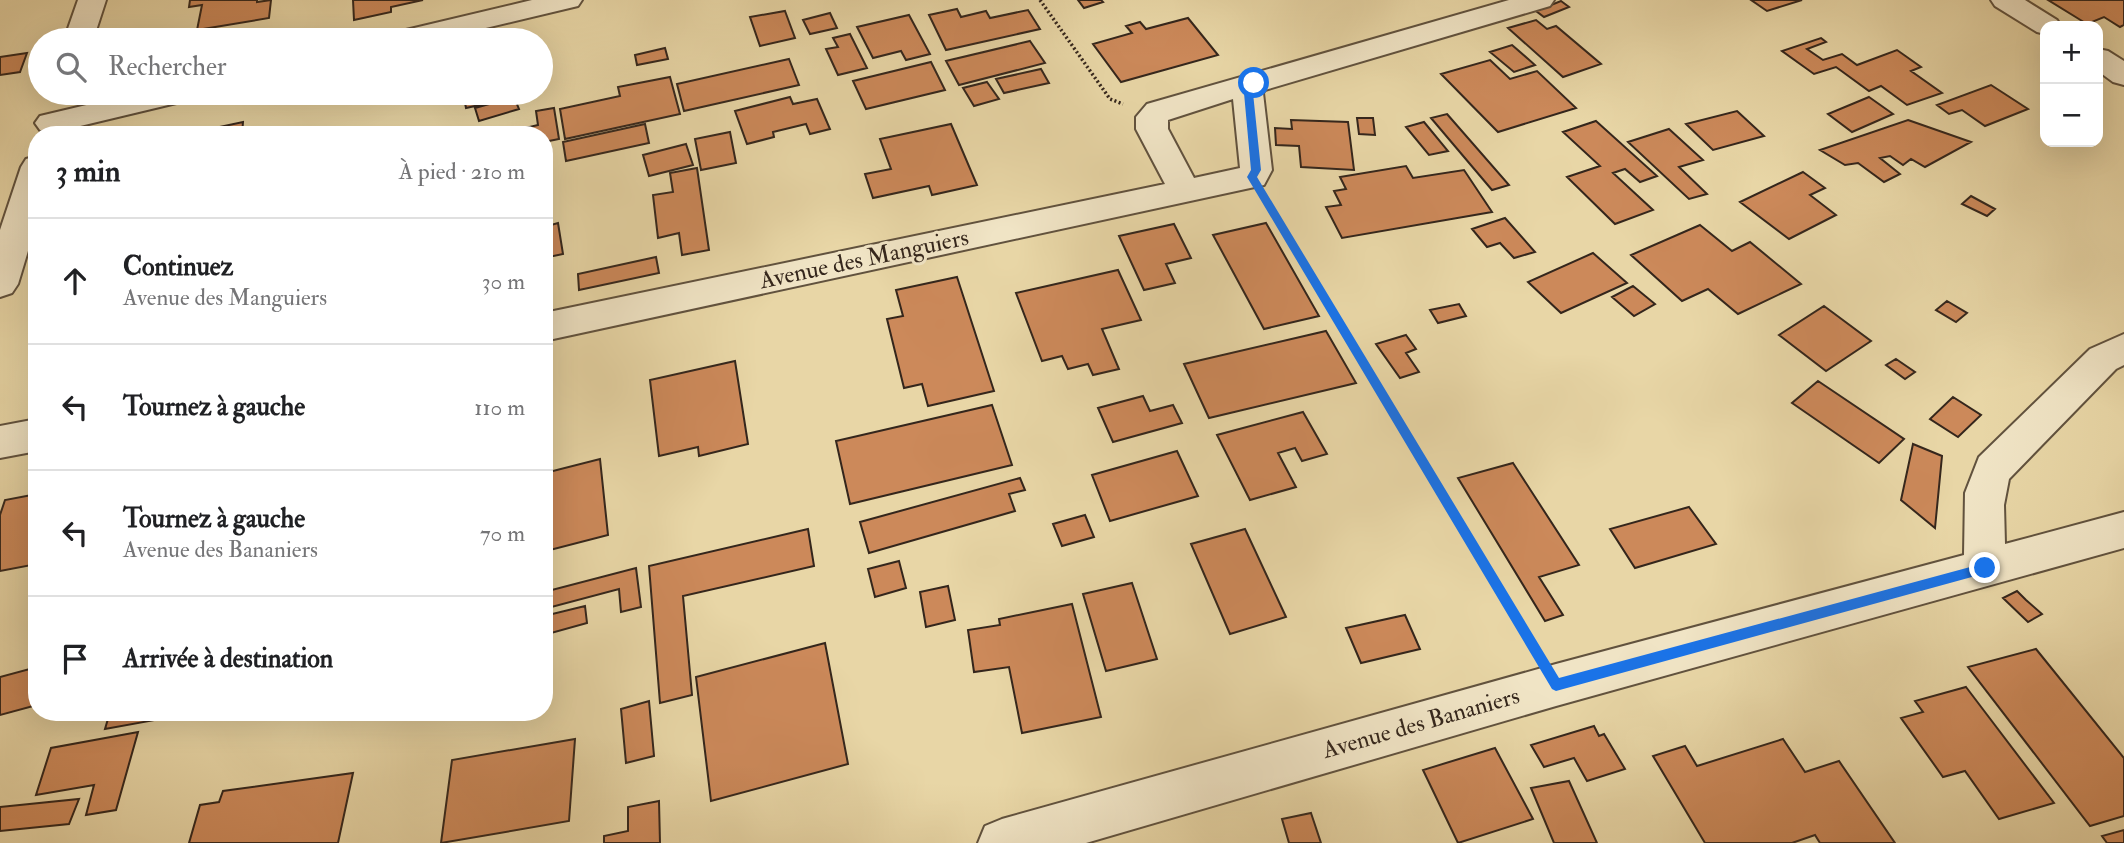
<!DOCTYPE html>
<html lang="fr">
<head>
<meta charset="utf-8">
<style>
  :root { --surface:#fff; --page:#f2f2f2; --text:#202124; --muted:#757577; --line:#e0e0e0 }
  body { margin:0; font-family:"IM FELL Double Pica",serif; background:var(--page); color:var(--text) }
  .controls { position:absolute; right:21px; top:21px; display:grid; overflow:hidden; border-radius:14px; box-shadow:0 7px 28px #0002 }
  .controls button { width:63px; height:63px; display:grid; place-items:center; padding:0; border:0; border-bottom:2px solid var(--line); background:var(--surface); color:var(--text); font:35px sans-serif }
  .stop { position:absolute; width:21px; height:21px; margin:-16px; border:5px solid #1a73e8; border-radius:50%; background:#fff }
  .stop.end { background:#1a73e8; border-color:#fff; box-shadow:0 2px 7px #0008 }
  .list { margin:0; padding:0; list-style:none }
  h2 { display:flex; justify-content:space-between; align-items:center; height:91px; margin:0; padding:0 28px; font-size:30px }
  h2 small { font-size:23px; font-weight:400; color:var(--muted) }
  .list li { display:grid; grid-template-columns:46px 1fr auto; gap:21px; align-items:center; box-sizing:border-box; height:126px; padding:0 28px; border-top:2px solid var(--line) }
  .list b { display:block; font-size:26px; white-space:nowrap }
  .list p { margin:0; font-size:23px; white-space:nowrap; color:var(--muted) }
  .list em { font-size:23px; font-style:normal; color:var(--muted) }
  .icon { flex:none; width:38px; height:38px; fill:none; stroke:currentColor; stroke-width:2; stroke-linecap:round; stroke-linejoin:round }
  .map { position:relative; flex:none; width:2124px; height:843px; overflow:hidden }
  .search { position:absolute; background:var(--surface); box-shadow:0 7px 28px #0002; left:28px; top:28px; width:525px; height:77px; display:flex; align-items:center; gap:18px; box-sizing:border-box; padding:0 24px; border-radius:38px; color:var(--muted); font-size:26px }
  .panel { position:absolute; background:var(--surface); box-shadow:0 7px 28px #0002; left:28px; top:126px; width:525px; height:595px; border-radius:28px }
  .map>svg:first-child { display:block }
  .building { fill:#cc895a; stroke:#34261c; stroke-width:2 }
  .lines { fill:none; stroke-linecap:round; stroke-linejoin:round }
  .street-casing { stroke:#61523e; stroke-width:4 }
  .path-far1 { stroke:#34261c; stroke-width:3.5; stroke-dasharray:2 2.5; stroke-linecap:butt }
  .path { stroke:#34261c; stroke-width:5; stroke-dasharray:2 3.5; stroke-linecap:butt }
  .street { fill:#f0e4c5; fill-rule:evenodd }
  .route { fill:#1a73e8 }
  .labels { text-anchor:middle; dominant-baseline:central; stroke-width:6; stroke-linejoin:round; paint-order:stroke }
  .street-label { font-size:24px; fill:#34261c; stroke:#f0e4c5 }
</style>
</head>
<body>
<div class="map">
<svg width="2124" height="843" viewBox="0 0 2124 843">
  <rect width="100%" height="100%" fill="#e8d6a6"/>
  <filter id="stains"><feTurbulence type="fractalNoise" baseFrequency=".00286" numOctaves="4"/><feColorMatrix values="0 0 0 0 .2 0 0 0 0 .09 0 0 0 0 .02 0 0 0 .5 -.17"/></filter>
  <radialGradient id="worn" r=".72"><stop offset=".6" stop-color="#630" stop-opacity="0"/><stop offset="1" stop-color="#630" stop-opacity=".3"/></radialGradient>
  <path class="building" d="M190,0H257V2L271,0L269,18L197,30L202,5L189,7Z
    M353,0H423L391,7V12L354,20Z
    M1078,0H1101L1103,2L1084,8Z
    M1751,0H1802L1767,11Z
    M2048,0H2124V25L2120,27L2104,17L2087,24Z
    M1561,1L1569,7L1544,17L1536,11Z
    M957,9L961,17L986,11L990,18L1028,10L1040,29L946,50L929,15Z
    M785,11L795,38L760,46L750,17Z
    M830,13L837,28L810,34L803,20Z
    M909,15L930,54L906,60L901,51L873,58L857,27Z
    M1188,18L1218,55L1121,82L1093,44L1132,33L1126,26L1140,22L1146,29Z
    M1536,20L1547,29L1556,26L1601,64L1563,77L1508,28Z
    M850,34L867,68L838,75L826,49L838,47L833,38Z
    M1821,38L1826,42L1807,49L1823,60L1842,54L1857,65L1897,50L1921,67L1911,71L1942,93L1907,105L1881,86L1869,91L1836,67L1814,74L1782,51Z
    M1030,41L1045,63L959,85L946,61Z
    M1512,45L1535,65L1514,72L1490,52Z
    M665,48L668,59L637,65L635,55Z
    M27,53L20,72L0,75V57Z
    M789,59L799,85L684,111L677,84Z
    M1490,60L1510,79L1537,71L1576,108L1498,132L1441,74Z
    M931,62L945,90L866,109L853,81Z
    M1041,69L1049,83L1004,93L996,79Z
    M670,77L680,114L565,139L560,109L620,96L618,87Z
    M987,82L999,99L974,106L963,88Z
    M1991,85L2028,109L1985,126L1962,110L1949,114L1937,105Z
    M463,93H533L466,108Z
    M514,97L519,109L479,121L475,108Z
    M790,97L793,104L817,99L830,129L810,134L806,124L773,132L774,137L747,144L735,111Z
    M1869,97L1893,114L1852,132L1828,114Z
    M554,108L559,139L544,142V135H518L517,130L538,125L536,111Z
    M1737,111L1764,136L1713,150L1686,124Z
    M1447,114L1509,185L1492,190L1431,118Z
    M1357,118H1373L1375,135L1359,134Z
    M1291,120L1348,122L1354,170L1301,167L1299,146L1276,145L1275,128L1292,129Z
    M1908,120L1971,142L1925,167L1911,159L1903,165L1890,156L1880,158L1900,174L1884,182L1858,163L1845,165L1820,150Z
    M1596,121L1657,176L1640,182L1625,169L1613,173L1653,210L1615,224L1567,177L1600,166L1563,132Z
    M243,122L242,135H182Z
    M1424,122L1448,151L1429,155L1406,127Z
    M645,124L649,143L566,161L563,142Z
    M951,124L977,185L932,195L929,186L873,198L865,174L891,169L880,139Z
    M1669,129L1703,160L1679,167L1707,194L1689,199L1628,142Z
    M730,132L736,163L701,170L695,139Z
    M686,144L693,165L649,176L643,155Z
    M1406,166L1413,178L1464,170L1492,212L1342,238L1326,207L1341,205L1334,191L1346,189L1340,177Z
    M697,168L709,250L682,255L679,233L658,238L653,195L673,192L670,173Z
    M1803,172L1825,188L1810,195L1836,215L1789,239L1740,202Z
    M1971,196L1995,209L1987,216L1962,204Z
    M1505,218L1535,252L1514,258L1500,243L1487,247L1472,229Z
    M558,223L563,254L544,258V227Z
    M1266,223L1319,316L1264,329L1213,235Z
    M1174,224L1191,258L1166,264L1175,283L1144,290L1119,236Z
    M1700,225L1732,251L1750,242L1801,284L1738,314L1708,289L1682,301L1631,255Z
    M1593,253L1627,283L1561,313L1528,282Z
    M656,257L659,273L579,290L578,274Z
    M1118,270L1141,320L1102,329L1119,369L1093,375L1088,364L1068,369L1062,356L1042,361L1016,293Z
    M957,277L994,391L928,406L922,384L904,388L887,319L903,316L896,290Z
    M1633,286L1655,304L1634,316L1612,297Z
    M1947,301L1967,313L1956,322L1936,310Z
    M1459,304L1466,316L1438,323L1430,310Z
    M1824,306L1871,341L1826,371L1779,335Z
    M1326,331L1356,383L1209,418L1184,364Z
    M1406,335L1416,349L1406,353L1419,372L1400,378L1376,344Z
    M1896,359L1915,372L1905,379L1886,365Z
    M735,361L748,444L699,456L698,447L659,456L650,380Z
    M1818,381L1904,439L1879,463L1792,403Z
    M1143,396L1150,411L1173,405L1182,423L1113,442L1098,408Z
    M1953,397L1981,415L1958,437L1930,419Z
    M992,405L1012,465L850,504L836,441Z
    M1303,412L1327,454L1302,461L1295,448L1278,453L1296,487L1250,500L1217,435Z
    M1913,444L1942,456L1935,528L1901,500Z
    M1177,451L1198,496L1110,521L1092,475Z
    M600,459L608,535L550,550L545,473Z
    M1513,463L1579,565L1539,577L1563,615L1545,621L1458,478Z
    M1020,478L1025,490L1009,494L1015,511L869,553L860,522Z
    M37,494V564L0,571V515L5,500Z
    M1689,507L1716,544L1635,568L1610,529Z
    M1085,515L1094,537L1062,546L1053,524Z
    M808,529L814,566L683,596L692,695L660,703L649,566Z
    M1245,529L1286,617L1230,634L1191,544Z
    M899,561L906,588L875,597L868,569Z
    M636,568L641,607L621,612L619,589L544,609V592Z
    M1132,583L1157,659L1106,671L1083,594Z
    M948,586L955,620L926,627L920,592Z
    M2017,591L2026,600L2042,614L2028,622L2003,598Z
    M1072,604L1101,717L1022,733L1009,667L974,672L968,630L1000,625L999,619Z
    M585,606L587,623L544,635V616Z
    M1405,615L1420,649L1361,663L1346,628Z
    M825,643L848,764L711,801L696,677Z
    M2036,649L2124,758V816L2090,826L1968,667Z
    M37,667V705L0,715V677Z
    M1966,687L2054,803L1999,819L1965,771L1943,777L1901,718L1923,712L1915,701Z
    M649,701L654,756L626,763L621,709Z
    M110,712H157L155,720L105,729Z
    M1594,726L1599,736L1604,734L1625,769L1587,781L1574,758L1544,767L1531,745Z
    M138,732L116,810L86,815L94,785L36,795L51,748Z
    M575,739L569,821L441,843L452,760Z
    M1783,739L1805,772L1839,761L1895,843H1820L1815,835L1792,843H1705L1653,756L1685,746L1697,766Z
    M1495,748L1533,819L1458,843L1423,770Z
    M353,773L338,843H189L200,805L219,802L223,791Z
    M1569,781L1597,843H1554L1531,788Z
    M79,799L69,824L0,831V807Z
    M659,801L660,843H604V836L628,831V807Z
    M1311,813L1321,843H1289L1282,819Z
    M2124,830V843H2107L2102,836Z"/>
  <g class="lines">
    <g class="street-casing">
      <path id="street" d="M78,0H106L93,40H64Z
        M532,0H582L578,6L435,40H384L389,34Z
        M1509,0H1554L1550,6L1265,90L1263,93L1272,170L1264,185L544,341V313L1165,184L1136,129V117L1147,104ZM1233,99L1240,168L1194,178L1168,129V120Z
        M1991,0H2025L2057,20L2061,26H2045V34L2037,32L1995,6Z
        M2098,49L2108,51L2124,61V85L2113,82L2098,71Z
        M137,93H193L189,100L51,133L40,130L35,123L40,116Z
        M37,156V221L18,284L12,293L0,297V230L21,167L26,159Z
        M2124,334V365L2116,369L2009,479L2004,505L2005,544L2124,512V548L1556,706L1086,843H978L985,826L1002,819L1556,664L1964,555L1965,493L1979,457L2090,349Z
        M37,419V451L0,458V426Z"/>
    </g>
    <path class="path-far1" d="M1040,0L1110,99L1123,104
      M1269,204L1366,365"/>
    <path class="path" d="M1365,364L1536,650"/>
    <use href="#street" class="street"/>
  </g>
  <path class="route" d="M1254,80L1258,83L1253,93L1261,170L1257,177L1559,678L1985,563L1991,568L1990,572L1556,691L1552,689L1247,177L1251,170L1244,93Z"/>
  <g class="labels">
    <g class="street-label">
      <text transform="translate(864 259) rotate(-12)">Avenue des Manguiers</text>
      <text transform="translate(1421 723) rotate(-16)">Avenue des Bananiers</text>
    </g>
  </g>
  <rect width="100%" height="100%" filter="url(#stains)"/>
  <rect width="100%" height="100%" fill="url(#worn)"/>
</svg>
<div class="controls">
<button>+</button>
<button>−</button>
</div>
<div class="stop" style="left:1254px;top:83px"></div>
<div class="stop end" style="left:1985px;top:568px"></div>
<div class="search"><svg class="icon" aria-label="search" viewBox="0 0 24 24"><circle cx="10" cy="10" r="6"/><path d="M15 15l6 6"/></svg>Rechercher</div>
<section class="panel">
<h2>3 min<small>À pied · 210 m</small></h2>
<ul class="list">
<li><svg class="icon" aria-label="ahead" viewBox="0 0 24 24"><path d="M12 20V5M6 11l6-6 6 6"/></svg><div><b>Continuez</b><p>Avenue des Manguiers</p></div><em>30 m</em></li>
<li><svg class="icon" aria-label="left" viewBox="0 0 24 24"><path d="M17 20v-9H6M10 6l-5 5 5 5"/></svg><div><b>Tournez à gauche</b></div><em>110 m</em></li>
<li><svg class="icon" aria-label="left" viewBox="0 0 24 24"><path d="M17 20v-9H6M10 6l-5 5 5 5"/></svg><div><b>Tournez à gauche</b><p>Avenue des Bananiers</p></div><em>70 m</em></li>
<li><svg class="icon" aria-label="arrive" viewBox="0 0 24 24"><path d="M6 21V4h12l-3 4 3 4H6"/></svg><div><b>Arrivée à destination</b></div></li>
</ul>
</section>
</div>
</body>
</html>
